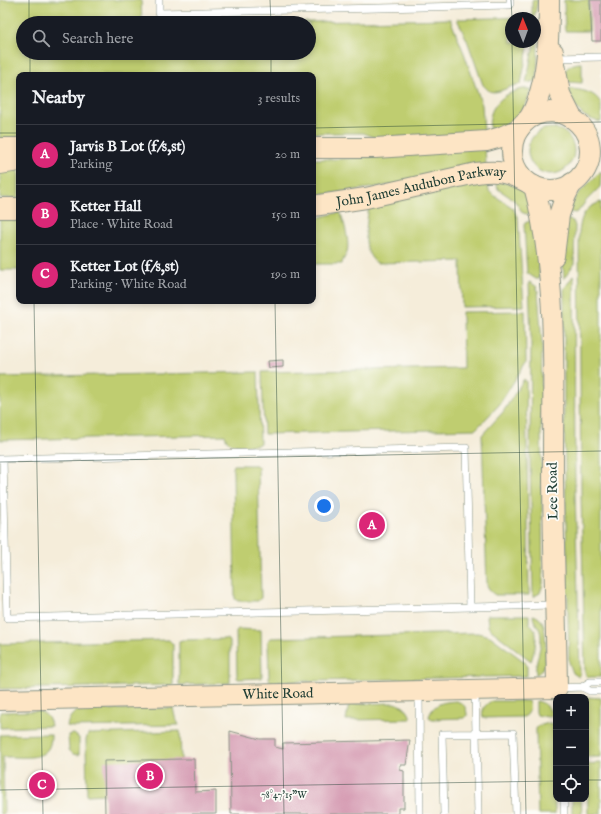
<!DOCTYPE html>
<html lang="en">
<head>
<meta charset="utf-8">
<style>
  :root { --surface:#171b24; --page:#20242c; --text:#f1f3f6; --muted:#9ea1a6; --line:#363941; --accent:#db2777 }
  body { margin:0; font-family:"IM FELL English",serif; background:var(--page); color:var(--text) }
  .controls { position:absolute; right:12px; bottom:12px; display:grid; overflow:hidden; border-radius:8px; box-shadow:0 2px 6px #0003 }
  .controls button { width:36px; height:36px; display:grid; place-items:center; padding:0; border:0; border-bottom:1px solid var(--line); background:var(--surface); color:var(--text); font:20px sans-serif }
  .compass { position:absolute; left:505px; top:12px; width:36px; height:36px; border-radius:50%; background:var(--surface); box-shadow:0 2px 6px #0003; rotate:359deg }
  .you { position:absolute; left:324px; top:506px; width:14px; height:14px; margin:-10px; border:3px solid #fff; border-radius:50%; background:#1a73e8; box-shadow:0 0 0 6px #1a73e833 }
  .badge { display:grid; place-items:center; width:26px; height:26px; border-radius:50%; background:var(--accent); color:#fff; font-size:13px; font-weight:700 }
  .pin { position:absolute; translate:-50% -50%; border:2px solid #fff; box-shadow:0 1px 4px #0006 }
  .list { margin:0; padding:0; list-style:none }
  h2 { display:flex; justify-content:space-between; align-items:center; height:52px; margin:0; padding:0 16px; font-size:17px }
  h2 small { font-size:13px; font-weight:400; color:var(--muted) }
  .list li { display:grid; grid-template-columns:26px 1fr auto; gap:12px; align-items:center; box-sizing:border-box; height:60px; padding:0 16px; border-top:1px solid var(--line) }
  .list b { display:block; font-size:15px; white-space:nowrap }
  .list p { margin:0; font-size:13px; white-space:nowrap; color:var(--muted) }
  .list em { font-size:13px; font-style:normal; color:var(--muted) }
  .icon { flex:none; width:22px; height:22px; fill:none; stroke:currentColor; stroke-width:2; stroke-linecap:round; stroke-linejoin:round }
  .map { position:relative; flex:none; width:601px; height:814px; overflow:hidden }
  .search { position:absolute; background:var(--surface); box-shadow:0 2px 6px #0003; left:16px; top:16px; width:300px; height:44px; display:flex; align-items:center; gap:10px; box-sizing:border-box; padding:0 14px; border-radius:22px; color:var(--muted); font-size:15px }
  .panel { position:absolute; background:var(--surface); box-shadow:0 2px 6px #0003; left:16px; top:72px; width:300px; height:232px; border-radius:8px }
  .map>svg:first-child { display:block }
  .green { fill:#bfcd6f; stroke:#6f8552 }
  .building { fill:#d59bb2 }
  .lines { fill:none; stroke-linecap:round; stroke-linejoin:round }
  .lane-casing { stroke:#8a9587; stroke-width:8 }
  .secondary-casing { stroke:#8a9587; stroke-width:22 }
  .lane { stroke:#fff; stroke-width:7 }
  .secondary { stroke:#fde5c5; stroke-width:20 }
  .ticks { fill:none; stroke:#1f3d34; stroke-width:1; stroke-opacity:0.45 }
  .labels { text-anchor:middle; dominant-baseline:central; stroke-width:3.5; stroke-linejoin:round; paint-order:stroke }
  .street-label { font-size:14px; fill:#1f3d34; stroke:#fdfcf7 }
  .ticks-label { font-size:10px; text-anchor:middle; fill:#1f3d34; stroke:#fdfcf7; stroke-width:3.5; stroke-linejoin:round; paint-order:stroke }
</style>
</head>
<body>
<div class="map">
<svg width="601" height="814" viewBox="0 0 601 814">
  <rect width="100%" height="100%" fill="#fdfcf7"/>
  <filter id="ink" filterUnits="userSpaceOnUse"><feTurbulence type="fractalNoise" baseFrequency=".025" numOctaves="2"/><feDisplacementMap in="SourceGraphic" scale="8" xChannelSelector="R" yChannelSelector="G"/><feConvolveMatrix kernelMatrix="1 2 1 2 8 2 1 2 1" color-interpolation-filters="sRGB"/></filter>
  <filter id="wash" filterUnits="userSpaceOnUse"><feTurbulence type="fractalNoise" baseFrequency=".012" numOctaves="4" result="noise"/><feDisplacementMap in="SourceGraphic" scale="16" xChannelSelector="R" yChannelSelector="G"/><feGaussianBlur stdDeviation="0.9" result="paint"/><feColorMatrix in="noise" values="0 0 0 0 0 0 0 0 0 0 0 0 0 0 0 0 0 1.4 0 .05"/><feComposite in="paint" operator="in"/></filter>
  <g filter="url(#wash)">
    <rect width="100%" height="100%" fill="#f5edda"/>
    <path class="green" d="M0,0H141L142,23H23V53H309V23H264L450,19L464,53L482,105L484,132L470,137H374L363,133H313V75H19V140H0Z
      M532,0H538L534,18H511V42H529L521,84C509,85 499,95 489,91L483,85L467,40L457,19L532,17Z
      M564,0H589V31H565Z
      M539,19L537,81L526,83Z
      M582,63V83L568,82L564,72C569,65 574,63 582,63Z
      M523,89H532C521,119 518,119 490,131C486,108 502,93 523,89Z
      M568,89C579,89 598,92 601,105C601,110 601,117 601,122C580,118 575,108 568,89Z
      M528 151a23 23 0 1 1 46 0a23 23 0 1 1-46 0Z
      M485,147L486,165L412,182L313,196V159H342Z
      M19,167V198H0V170Z
      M601,171L600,187L586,201L577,213L568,212L576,196Z
      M488,180L489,191L492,194L513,208L518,219L524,306L462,307L461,261L377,263C359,251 368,221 369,204Z
      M495,180C519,187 525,186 534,212L527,214L523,213L514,200L498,189Z
      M601,202V677H587L585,673L581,491L579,233C581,216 584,208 601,202Z
      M340,212C344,221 350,242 347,252C346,257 342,259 342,264H313V219Z
      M0,216H19V270H0Z
      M566,219L573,221L575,226L574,264L564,279L562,250Z
      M532,220L539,252V279H536L527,273L524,225L525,223Z
      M573,276L574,279L575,492L580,673L579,677L573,673L569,662L564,417V289Z
      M529,282L536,286L538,291L542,344L541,431L543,584L540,593L533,597L530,457L531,339Z
      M525,311L526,362L499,405L476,429L264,434L262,372L463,368L462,312Z
      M258,372L260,443L257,445C245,445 228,449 225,435L0,440V377Z
      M524,379L526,381L529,595H495L490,591L487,585L482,435L503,412Z
      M234,465H256L258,467L261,598L258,601H238L235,599L233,468Z
      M487,615H529V623C531,625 533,626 534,628C539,635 534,653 531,661L490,629L488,626Z
      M533,615C537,616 541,619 543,623C546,630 547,658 544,665C543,669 540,672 536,675C534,665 541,650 541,638C541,625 533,625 533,615Z
      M238,629L261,630L262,676L261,678L239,679L237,678L236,631Z
      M478,633L490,636L525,662L527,667V676L270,682L269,678L268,641L271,638Z
      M226,639L229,640L230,642V683L179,685V641L182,640Z
      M169,640L173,644V685L0,689V644Z
      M586,697L601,698V757H587Z
      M456,701C464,703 467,708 467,716L465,718L432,719L429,717C433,703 443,702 456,701Z
      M492,701H528C531,707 530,715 523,717L483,718C481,710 485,704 492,701Z
      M536,701C544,702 550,707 552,715L548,717L537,715L536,712Z
      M394,703C403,705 409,710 411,719L346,720L349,704Z
      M173,708L175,717L179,725L73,727L67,726C69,717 73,712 81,710Z
      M37,711C45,712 50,718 51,726L0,728V712Z
      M549,723L553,724L555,814H538L536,729L538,726Z
      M180,731L181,760L105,794L87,795L86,740L88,734Z
      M49,734L51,735C52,764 22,756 3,757L4,814H0V735Z
      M74,734L79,738V755L73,754L69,750L68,735Z
      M601,763V814H588L587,764Z
      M572,799H581L582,814H572Z"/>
    <g id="blocks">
      <path class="building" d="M590,0H601V41H592Z
        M283,360V367L269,368L268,361Z
        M230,731L260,739H275V747L283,749V743L410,740L406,765H400V770L404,771V808H398V814H231Z
        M183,759H194L195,792L216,791V814H105L104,761Z"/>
    </g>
  </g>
  <g filter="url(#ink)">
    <use href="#blocks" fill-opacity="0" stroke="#8a9587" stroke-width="1"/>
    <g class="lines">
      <g class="lane-casing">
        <path id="lane" d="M159,0V13L510,5V0
          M556,58L601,57
          M0,459L466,448L470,607
          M3,459L7,618L553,605
          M582,687L590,682H601
          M558,688L582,687L590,691H601
          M475,692L478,814
          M419,693L420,814
          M564,799V814
          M444,814L442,734L513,733L516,814"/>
      </g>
      <g class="secondary-casing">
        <g id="secondary">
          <path d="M553,52L560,94L572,118"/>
          <circle cx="551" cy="151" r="39"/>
          <path d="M530,117C548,85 549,37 549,0"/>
          <path d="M0,148H19"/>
          <path d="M313,148H375L487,141L501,137L519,129"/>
          <path d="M0,164L19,161"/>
          <path id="s1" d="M313,206L366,198L476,173C499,170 506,172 527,182"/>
          <path d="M0,208H19"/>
          <path d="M554,256L559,215L566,195L572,183"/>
          <path id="s2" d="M0,700L557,688C556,613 553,537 553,462C553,369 558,276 534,186"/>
        </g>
      </g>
      <use href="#lane" class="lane"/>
      <use href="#secondary" class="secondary"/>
    </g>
  </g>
  <path class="ticks" d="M29,0V23M270,0L271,23M511,0L512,18M512,42L526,814M30,53V75M271,53V75M313,128L601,122M0,133H19M34,301L43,814M275,301L284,814M0,462L601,451M586,780H601M0,790L556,781"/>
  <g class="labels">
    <g class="street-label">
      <text stroke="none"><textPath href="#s1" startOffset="110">John James Audubon Parkway</textPath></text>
      <text transform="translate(553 491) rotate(-91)">Lee Road</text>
      <text stroke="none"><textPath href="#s2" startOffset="278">White Road</textPath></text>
    </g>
  </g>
  <g class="ticks-label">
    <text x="284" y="798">78°47'15"W</text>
  </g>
</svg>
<div class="controls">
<button>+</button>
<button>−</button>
<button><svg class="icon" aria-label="locate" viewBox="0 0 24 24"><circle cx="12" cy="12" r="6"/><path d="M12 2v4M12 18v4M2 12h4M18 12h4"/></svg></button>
</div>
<svg class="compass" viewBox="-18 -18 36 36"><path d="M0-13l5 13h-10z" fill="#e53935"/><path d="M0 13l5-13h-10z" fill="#9ea1a6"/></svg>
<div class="you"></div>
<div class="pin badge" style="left:372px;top:525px">A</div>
<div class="pin badge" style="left:150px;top:776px">B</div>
<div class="pin badge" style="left:42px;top:785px">C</div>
<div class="search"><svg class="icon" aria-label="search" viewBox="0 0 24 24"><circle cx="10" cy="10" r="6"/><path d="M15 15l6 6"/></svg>Search here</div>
<section class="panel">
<h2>Nearby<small>3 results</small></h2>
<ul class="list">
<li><span class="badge">A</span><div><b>Jarvis B Lot (f/s,st)</b><p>Parking</p></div><em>20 m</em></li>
<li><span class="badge">B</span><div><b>Ketter Hall</b><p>Place · White Road</p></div><em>150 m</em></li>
<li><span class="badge">C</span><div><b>Ketter Lot (f/s,st)</b><p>Parking · White Road</p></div><em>190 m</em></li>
</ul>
</section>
</div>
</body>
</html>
